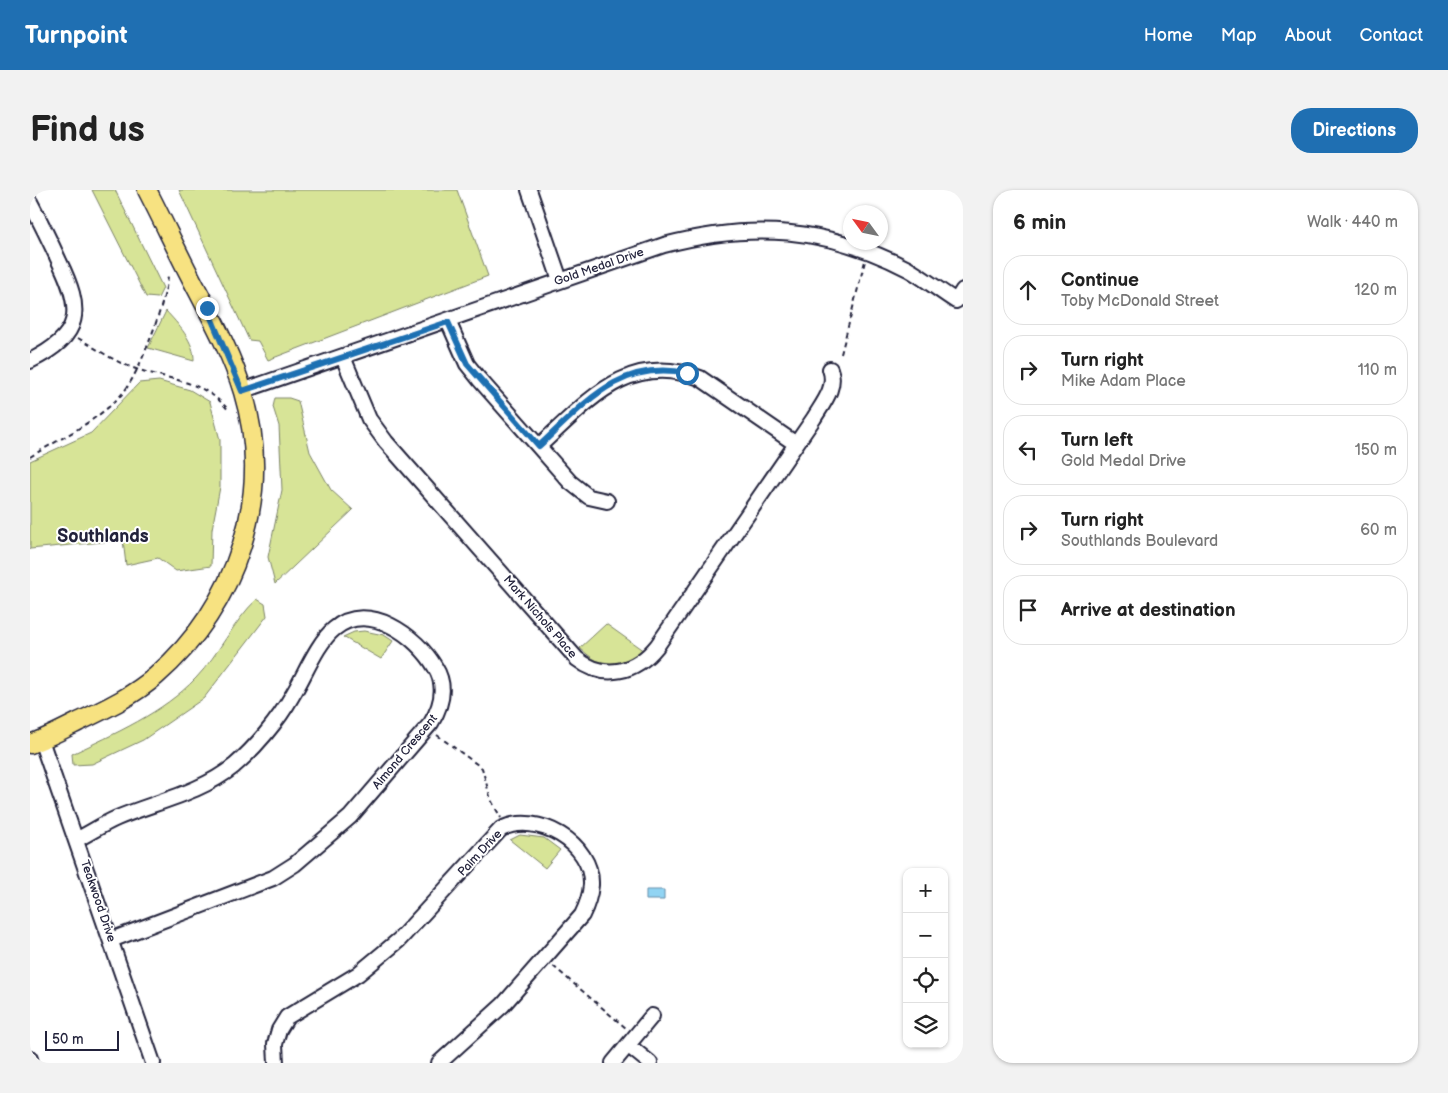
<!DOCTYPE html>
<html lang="en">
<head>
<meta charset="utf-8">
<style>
  :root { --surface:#fff; --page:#f2f2f2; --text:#222; --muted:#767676; --line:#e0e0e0; --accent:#1f6fb2 }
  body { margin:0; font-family:"Balsamiq Sans",sans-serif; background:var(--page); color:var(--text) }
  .controls { position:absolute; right:15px; bottom:15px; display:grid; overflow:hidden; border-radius:10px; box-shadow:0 1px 4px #0004 }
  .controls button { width:45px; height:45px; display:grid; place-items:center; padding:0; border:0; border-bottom:1px solid var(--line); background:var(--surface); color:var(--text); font:25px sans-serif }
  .compass { position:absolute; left:813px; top:15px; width:45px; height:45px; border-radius:50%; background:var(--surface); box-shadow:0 1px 4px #0004; rotate:303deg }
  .scale { position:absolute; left:15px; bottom:12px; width:74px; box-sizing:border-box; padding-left:5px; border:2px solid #22223b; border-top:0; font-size:14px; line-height:18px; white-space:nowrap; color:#22223b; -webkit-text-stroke:4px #fff; paint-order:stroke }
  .stop { position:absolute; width:15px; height:15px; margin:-11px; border:4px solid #1f6fb2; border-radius:50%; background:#fff }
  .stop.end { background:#1f6fb2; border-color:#fff; box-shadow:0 1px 5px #0008 }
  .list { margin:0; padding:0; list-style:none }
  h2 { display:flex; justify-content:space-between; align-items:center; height:65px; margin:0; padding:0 20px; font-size:21px }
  h2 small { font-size:16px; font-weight:400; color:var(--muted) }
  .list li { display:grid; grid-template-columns:32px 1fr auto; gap:15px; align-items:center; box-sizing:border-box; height:70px; margin:0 10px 10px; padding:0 10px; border:1px solid var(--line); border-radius:20px }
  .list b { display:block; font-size:19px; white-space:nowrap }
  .list p { margin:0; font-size:16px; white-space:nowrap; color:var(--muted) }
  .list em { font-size:16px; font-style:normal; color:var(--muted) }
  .icon { flex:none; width:28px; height:28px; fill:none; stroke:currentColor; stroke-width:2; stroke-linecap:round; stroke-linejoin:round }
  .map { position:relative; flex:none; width:933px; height:873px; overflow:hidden; border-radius:20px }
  header { display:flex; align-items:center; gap:30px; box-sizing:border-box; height:70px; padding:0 25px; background:var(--accent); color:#fff }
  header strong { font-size:24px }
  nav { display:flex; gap:28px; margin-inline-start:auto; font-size:18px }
  .intro { display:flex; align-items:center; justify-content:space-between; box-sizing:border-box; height:120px; padding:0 30px }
  h1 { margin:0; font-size:35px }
  .button { padding:12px 22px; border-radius:20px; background:var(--accent); color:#fff; font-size:18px; font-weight:700 }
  main { display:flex; gap:30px; padding:0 30px }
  aside { flex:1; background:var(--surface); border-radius:20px; box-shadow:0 1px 4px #0004 }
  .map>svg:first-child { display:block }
  .green { fill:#d7e497; stroke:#7c8369 }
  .water { fill:#91d4f3; stroke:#658da9 }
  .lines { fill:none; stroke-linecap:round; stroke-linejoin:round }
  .minor-casing { stroke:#22223b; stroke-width:18 }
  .major-casing { stroke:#22223b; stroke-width:21 }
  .path { stroke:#22223b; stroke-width:2; stroke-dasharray:5 4; stroke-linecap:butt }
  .minor { stroke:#fff; stroke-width:14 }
  .major { stroke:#f7e281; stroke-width:18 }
  .route { stroke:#1f6fb2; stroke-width:6 }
  .labels { text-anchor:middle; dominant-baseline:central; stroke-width:4; stroke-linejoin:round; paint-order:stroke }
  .street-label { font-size:12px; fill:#22223b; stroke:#fff }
  .district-label { font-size:18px; font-weight:bold; fill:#22223b; stroke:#fff }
</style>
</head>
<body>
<header>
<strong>Turnpoint</strong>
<nav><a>Home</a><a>Map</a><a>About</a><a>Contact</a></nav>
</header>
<div class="intro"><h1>Find us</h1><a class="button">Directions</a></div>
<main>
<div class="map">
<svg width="933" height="873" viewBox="0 0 933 873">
  <rect width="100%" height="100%" fill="#fff"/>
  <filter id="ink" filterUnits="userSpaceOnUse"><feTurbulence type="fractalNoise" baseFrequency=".02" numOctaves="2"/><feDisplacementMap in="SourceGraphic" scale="10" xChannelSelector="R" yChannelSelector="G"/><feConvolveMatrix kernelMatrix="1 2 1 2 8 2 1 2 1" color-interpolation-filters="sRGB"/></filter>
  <g filter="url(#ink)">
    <path class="green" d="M62,0H85L133,98L128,108L116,107Z
      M149,0H427L458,86L238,170L228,151L219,150Z
      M136,121C148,134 165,152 164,171L118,158Z
      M129,191L160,200L180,212L190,250V297L182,339L181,376L146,381L128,368L96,375L93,350L0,359V271L61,243L109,193Z
      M245,208H259L268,211L280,262L301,300L323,320L245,394L238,367L252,300L249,236L243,217Z
      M227,409L235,414L237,426L174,508L113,550L62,574L43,575L42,564C84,544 133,523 166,488C189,464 203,432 227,409Z
      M576,434L614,461C588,477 574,481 550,458Z
      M334,441L354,445L363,451L351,469L313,447L324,442Z
      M490,645L514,648L530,660L515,678L480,650Z"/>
    <path class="water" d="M616,700H634V710H616Z"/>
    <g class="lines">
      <g class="minor-casing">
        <path id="minor" d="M499,0L530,90
          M0,12C10,31 20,51 29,71C53,120 53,145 0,171
          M418,131L437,174L449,189L540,292L559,307L577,311
          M313,167L339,229L356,252L547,469C575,491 606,482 627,456L784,228C793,213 807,197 800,179
          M212,201L634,55C721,32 797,37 878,79C894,88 910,101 926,111L933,100
          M509,256C558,212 597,161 670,188L766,254
          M11,550L123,873
          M46,650C60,643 73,634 87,628C125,612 171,603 204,576C225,558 248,531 262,506C274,487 287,453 304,439C338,410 387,446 405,477C417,496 412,515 401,533L320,627L265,674L243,688L81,750
          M599,856L620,873
          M0,869L1,873
          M246,873L245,854L249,840L257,827L328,784L369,750L471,639C507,621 563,653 561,695C560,706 557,715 552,725L473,815L409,873
          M583,873L622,826"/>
      </g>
      <g class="major-casing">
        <path id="major" d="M0,554C17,548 32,540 48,532C75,519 103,506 126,486C207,415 244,305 213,202C201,162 180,125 161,88C146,59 132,29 117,0"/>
      </g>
      <path class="path" d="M48,148C67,159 85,172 106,179C140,190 175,190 199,221
        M811,164L835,71
        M0,267C31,248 68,231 92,204C110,184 135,113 138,86
        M407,545L452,578L461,610L471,628
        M523,776L597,839"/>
      <use href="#minor" class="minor"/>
      <use href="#major" class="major"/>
    </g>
  </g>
  <g class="lines" filter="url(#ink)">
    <path class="route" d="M177,118L212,201L418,132L437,174L509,256C554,215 589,169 657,183"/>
  </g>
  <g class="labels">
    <g class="street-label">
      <text transform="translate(569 77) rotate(-19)">Gold Medal Drive</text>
      <text transform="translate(510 427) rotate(49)">Mark Nichols Place</text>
      <text transform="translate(375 562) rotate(-50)">Almond Crescent</text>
      <text transform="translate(450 663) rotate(-47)">Palm Drive</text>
      <text transform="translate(68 711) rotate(71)">Teakwood Drive</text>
    </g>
    <g class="district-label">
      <text x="73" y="346">Southlands</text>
    </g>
  </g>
</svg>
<div class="controls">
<button>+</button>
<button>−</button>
<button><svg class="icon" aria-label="locate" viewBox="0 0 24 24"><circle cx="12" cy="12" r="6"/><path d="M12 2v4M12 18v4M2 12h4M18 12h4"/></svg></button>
<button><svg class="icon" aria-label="layers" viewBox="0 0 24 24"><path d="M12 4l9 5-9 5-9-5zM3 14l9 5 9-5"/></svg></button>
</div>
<svg class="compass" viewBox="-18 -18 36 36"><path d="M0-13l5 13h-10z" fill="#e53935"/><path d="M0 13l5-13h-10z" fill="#767676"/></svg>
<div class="scale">50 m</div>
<div class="stop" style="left:657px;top:183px"></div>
<div class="stop end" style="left:177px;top:118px"></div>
</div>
<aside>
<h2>6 min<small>Walk · 440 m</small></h2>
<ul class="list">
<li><svg class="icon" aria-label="ahead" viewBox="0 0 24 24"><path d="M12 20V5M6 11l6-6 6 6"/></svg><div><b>Continue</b><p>Toby McDonald Street</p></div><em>120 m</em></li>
<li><svg class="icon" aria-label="right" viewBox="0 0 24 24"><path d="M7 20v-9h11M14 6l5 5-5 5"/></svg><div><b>Turn right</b><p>Mike Adam Place</p></div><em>110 m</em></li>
<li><svg class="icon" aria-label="left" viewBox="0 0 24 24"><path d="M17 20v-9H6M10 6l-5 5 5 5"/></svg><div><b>Turn left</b><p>Gold Medal Drive</p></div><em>150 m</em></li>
<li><svg class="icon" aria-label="right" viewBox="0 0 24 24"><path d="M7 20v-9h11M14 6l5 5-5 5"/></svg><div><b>Turn right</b><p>Southlands Boulevard</p></div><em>60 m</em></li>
<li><svg class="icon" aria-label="arrive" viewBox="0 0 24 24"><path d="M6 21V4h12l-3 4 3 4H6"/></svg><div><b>Arrive at destination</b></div></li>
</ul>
</aside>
</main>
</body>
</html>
